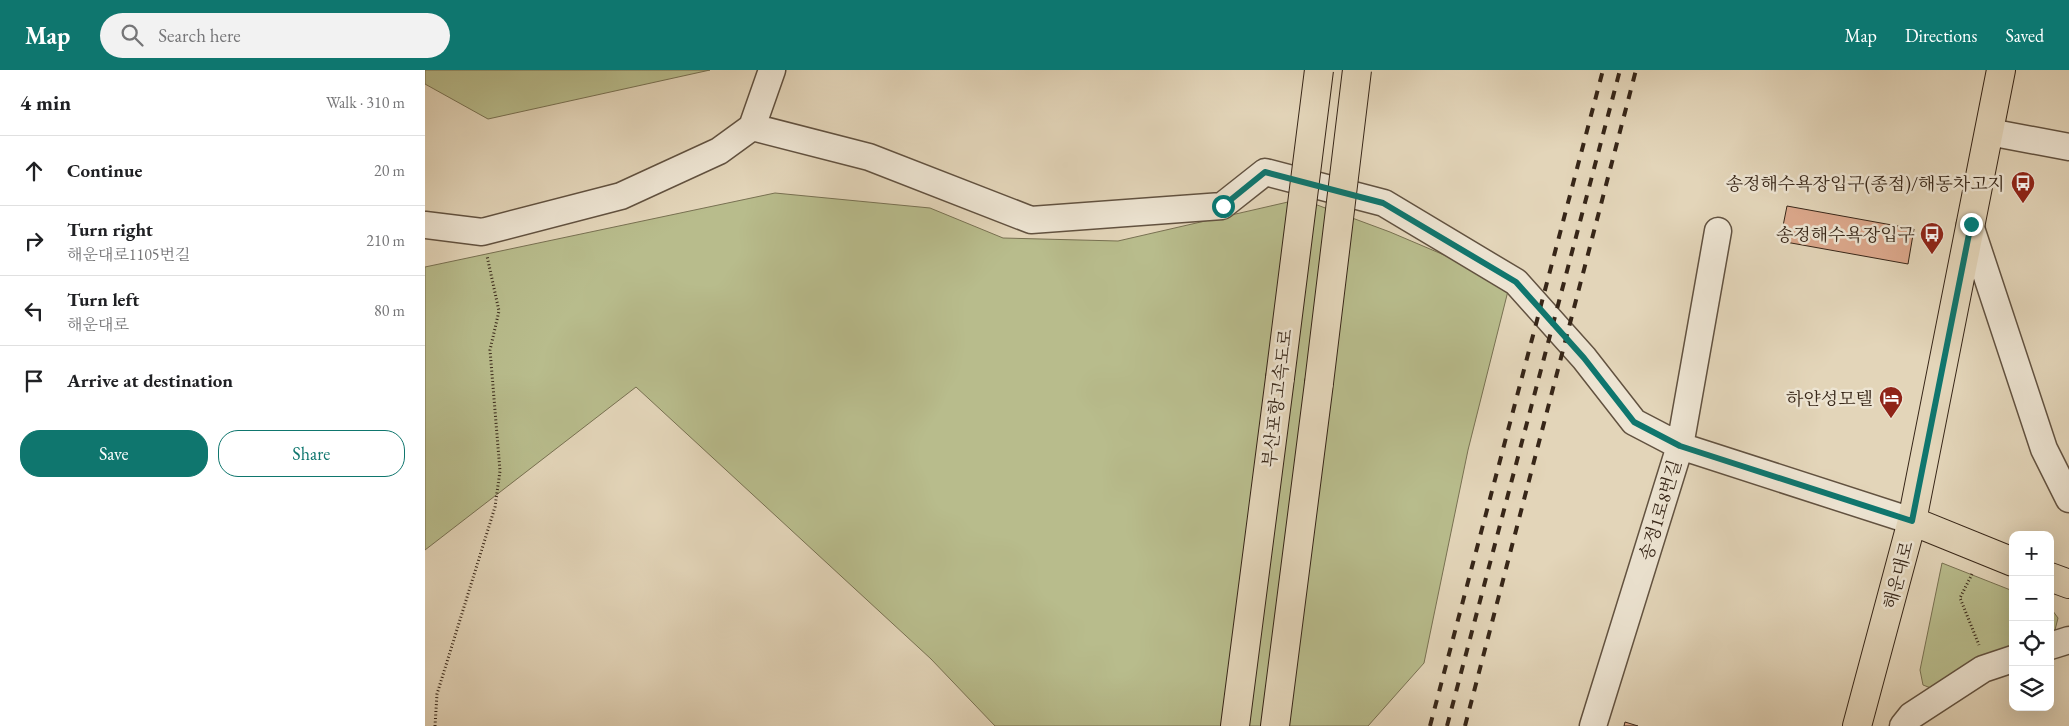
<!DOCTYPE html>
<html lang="en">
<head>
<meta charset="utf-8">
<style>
  :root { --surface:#fff; --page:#f2f2f2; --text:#202124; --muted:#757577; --line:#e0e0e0; --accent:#0f766e }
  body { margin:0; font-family:"EB Garamond","Noto Serif KR",serif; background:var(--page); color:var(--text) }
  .controls { position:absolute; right:15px; bottom:15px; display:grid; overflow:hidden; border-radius:10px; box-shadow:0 5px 20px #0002 }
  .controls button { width:45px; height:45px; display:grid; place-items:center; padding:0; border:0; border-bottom:1px solid var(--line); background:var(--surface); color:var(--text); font:25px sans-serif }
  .stop { position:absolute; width:15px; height:15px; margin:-11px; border:4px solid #0f766e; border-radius:50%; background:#fff }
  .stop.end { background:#0f766e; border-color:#fff; box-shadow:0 1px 5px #0008 }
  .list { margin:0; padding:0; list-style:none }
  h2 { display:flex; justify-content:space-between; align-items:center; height:65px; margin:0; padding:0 20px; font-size:21px }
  h2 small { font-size:16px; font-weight:400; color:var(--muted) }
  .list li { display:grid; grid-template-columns:32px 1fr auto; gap:15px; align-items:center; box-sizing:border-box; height:70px; padding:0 20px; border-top:1px solid var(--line) }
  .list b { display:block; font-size:19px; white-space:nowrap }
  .list p { margin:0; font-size:16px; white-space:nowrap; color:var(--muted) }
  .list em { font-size:16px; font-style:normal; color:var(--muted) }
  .actions { display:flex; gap:10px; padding:15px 20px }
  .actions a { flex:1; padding:11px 0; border:1px solid var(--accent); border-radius:20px; text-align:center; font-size:18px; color:var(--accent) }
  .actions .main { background:var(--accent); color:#fff }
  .icon { flex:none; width:28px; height:28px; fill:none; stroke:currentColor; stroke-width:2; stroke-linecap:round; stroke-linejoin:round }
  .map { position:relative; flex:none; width:1644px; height:656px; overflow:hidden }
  header { display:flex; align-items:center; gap:30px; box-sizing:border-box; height:70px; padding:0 25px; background:var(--accent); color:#fff }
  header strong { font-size:24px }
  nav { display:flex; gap:28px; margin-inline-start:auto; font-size:18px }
  .search { width:350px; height:45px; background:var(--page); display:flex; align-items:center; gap:12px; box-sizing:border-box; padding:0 18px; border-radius:28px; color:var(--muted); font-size:19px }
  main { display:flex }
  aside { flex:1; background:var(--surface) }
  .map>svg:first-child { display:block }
  .green { fill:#b8bc8c; stroke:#787152 }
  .building { fill:#dca88c; stroke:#372618 }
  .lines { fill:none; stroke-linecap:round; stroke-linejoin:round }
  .minor-casing { stroke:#625240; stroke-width:29 }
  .major-casing { stroke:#372618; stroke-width:30 }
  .highway-casing { stroke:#372618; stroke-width:30 }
  .path { stroke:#372618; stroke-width:3; stroke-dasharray:1 2.5; stroke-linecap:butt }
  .minor { stroke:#ede4d2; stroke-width:26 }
  .major { stroke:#e3d5b9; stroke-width:28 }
  .highway { stroke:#e3d5b9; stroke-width:28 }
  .rail { stroke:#372618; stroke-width:4; stroke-dasharray:9 9; stroke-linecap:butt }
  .highway-bridge-casing { stroke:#372618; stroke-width:30; stroke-linecap:butt }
  .highway-bridge { stroke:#e3d5b9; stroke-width:28 }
  .route { stroke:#0f766e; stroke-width:6 }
  .labels { text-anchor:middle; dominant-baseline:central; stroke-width:5; stroke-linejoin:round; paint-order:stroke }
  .poi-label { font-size:18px; fill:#372618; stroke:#ede4d2; text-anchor:end }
  .street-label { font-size:18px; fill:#372618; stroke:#ede4d2 }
</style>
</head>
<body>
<header>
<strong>Map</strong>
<div class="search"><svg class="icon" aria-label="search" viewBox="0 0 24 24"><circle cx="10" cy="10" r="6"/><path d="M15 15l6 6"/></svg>Search here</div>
<nav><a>Map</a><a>Directions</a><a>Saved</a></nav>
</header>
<main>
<aside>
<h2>4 min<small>Walk · 310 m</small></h2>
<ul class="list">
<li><svg class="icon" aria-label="ahead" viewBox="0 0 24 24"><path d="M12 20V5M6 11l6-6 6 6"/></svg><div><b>Continue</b></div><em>20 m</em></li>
<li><svg class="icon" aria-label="right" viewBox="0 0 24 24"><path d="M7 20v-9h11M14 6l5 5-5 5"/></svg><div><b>Turn right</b><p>해운대로1105번길</p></div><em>210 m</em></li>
<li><svg class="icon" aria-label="left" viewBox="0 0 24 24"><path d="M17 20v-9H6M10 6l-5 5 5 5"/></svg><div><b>Turn left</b><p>해운대로</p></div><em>80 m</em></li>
<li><svg class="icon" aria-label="arrive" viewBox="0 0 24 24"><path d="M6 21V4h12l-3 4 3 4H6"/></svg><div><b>Arrive at destination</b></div></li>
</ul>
<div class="actions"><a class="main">Save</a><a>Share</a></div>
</aside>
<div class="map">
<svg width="1644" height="656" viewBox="0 0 1644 656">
  <rect width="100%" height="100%" fill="#e3d5b9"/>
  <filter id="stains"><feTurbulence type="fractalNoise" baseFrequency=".004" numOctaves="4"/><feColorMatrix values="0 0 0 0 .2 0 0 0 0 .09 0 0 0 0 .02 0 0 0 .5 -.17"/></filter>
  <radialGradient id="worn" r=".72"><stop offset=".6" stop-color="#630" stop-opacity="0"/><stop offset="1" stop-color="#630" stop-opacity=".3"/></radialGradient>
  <path class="green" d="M0,0H285L63,49L0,14Z
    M350,123L505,138L578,168L693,171L876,129L965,162L1085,213L1043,380L999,593L943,656H570L506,589L211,317L0,480V197Z
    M1517,493L1588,521V579L1511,620L1498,615L1495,600Z
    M1625,537L1633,548L1629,564L1625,566Z"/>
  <path class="building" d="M1362,136L1489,159L1483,194L1355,171Z
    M1200,652L1213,656H1199Z"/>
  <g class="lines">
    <g class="minor-casing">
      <path id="minor" d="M327,57L444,87L606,150L797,136L840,102L959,133L1091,212L1159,288L1209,352L1255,376L1487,451
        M1564,62L1644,77
        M0,155L57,162L196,126L294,81L327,57L347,0
        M1545,155L1619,379L1644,429
        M1625,576L1644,570
        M1168,656L1255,376L1293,161
        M1478,656L1486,646L1558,599L1588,589"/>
    </g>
    <g class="major-casing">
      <path id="major" d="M1487,451L1588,492
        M1625,507L1644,514
        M1432,656L1487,451L1576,0"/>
    </g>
    <g class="highway-casing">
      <path id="highway" d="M810,656L855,308
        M850,656L894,313"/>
    </g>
    <path class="path" d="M1547,504L1535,528L1554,575
      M10,656L12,624L70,437L75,401L65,280L74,241L62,186"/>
    <use href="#minor" class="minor"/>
    <use href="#major" class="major"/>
    <use href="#highway" class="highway"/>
    <path class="rail" d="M1005,656L1178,0
      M1022,656L1195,0
      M1040,656L1211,0"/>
    <g class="highway-bridge-casing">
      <path id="highway-bridge" d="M855,308L894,0
        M894,313L932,0"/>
    </g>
    <use href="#highway-bridge" class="highway-bridge"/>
  </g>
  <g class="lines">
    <path class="route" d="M798,136L840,102L958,133L1091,212L1159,288L1209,352L1255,376L1487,451L1546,154"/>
  </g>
  <defs>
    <g id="bus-pin" transform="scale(1.25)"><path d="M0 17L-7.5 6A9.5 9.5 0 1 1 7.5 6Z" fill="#8f2418" stroke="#ede4d2"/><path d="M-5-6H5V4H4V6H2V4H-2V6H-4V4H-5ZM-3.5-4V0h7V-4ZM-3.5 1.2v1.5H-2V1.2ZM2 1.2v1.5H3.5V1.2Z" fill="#fff"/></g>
    <g id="hotel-pin" transform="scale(1.25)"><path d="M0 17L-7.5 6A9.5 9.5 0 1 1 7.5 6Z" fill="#8f2418" stroke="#ede4d2"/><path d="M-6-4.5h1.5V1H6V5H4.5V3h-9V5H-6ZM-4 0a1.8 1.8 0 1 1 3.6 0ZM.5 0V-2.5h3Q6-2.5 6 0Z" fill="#fff"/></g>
  </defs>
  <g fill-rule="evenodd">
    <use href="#bus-pin" x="1598" y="113"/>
    <use href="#bus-pin" x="1507" y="164"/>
    <use href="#hotel-pin" x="1466" y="328"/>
  </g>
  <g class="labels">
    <g class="poi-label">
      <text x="1580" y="113">송정해수욕장입구(종점)/해동차고지</text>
      <text x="1490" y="164">송정해수욕장입구</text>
      <text x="1448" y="328">하얀성모텔</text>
    </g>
    <g class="street-label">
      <text transform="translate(852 328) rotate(-83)">부산포항고속도로</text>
      <text transform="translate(1235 440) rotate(-73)">송정1로8번길</text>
      <text transform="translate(1473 505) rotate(-75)">해운대로</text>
    </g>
  </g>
  <rect width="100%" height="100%" filter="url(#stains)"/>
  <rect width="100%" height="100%" fill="url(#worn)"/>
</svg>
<div class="controls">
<button>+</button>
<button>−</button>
<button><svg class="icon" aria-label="locate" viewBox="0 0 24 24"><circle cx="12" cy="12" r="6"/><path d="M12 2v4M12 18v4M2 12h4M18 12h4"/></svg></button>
<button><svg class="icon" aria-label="layers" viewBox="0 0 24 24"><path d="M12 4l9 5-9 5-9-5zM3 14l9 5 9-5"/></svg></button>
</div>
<div class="stop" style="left:798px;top:136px"></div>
<div class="stop end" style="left:1546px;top:154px"></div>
</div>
</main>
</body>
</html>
